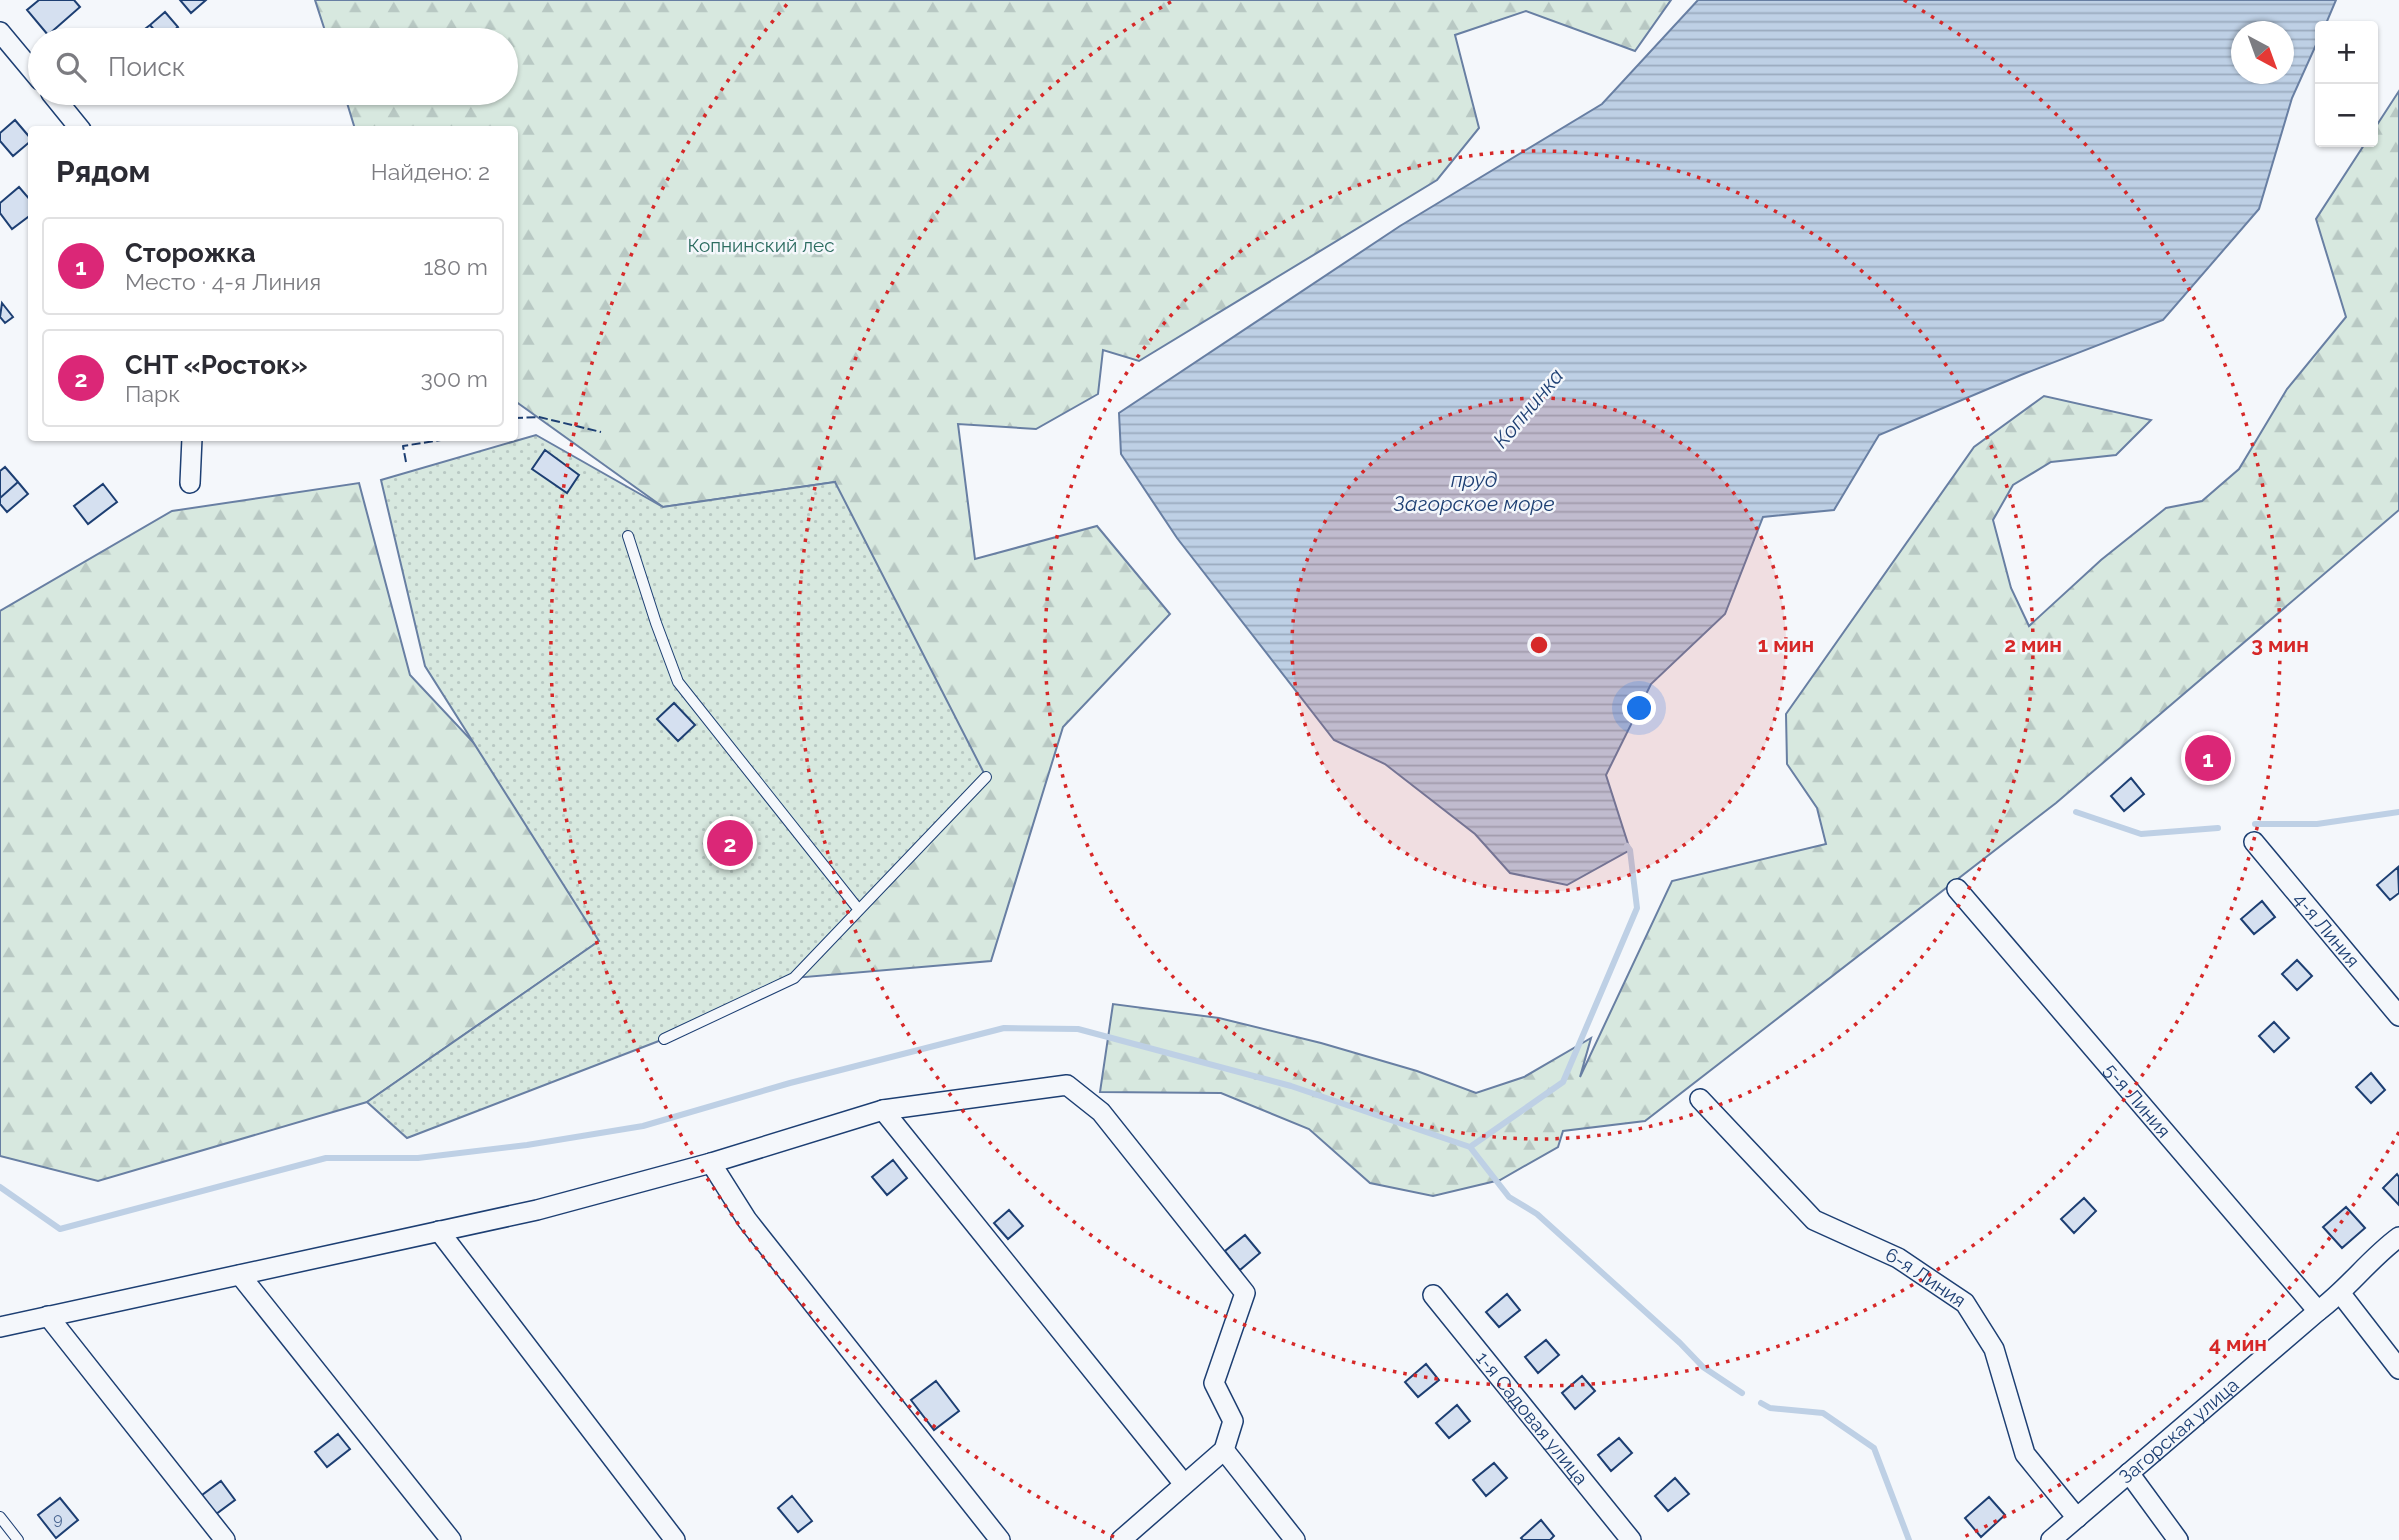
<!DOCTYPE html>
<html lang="ru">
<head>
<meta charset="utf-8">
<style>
  :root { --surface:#fff; --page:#f7f7f7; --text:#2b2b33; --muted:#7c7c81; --line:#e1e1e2; --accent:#db2777 }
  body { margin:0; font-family:Raleway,sans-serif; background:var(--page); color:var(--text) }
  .controls { position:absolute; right:21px; top:21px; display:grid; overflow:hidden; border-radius:7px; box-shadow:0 2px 5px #0004 }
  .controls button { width:63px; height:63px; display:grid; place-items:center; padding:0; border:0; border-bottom:2px solid var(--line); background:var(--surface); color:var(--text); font:35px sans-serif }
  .compass { position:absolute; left:2231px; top:21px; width:63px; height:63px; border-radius:50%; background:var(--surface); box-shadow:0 2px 5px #0004; rotate:139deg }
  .you { position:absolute; left:1640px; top:709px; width:24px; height:24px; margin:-18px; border:5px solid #fff; border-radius:50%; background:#1a73e8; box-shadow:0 0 0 10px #1a73e833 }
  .badge { display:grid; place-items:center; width:46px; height:46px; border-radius:50%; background:var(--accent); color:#fff; font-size:23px; font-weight:700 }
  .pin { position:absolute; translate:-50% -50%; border:4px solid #fff; box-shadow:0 2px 7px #0006 }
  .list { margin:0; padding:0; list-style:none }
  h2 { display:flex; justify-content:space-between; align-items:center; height:91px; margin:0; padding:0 28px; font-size:30px }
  h2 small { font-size:23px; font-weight:400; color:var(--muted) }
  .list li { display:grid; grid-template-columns:46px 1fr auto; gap:21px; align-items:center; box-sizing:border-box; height:98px; margin:0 14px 14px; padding:0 14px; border:2px solid var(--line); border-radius:7px }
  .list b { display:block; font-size:26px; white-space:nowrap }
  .list p { margin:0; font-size:23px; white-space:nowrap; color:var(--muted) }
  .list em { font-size:23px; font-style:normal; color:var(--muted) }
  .icon { flex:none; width:38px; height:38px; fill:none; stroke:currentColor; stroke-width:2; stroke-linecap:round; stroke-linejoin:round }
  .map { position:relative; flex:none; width:2399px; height:1540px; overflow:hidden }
  .search { position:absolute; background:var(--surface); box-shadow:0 2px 5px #0004; left:28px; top:28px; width:490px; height:77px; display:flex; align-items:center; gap:18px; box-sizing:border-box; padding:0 24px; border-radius:38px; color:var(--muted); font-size:26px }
  .panel { position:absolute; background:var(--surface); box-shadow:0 2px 5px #0004; left:28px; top:126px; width:490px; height:315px; border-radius:7px }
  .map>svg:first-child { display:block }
  .forest { fill:url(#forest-firs); stroke:#687fa3; stroke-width:2 }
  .garden { fill:url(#garden-dots); stroke:#687fa3; stroke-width:2 }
  .water { fill:url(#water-rules); stroke:#687fa3; stroke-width:2; fill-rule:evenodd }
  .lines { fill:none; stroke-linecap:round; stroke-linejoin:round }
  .stream { stroke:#bed0e5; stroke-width:6 }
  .building { fill:#d5e0f0; stroke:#1d3f73; stroke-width:2 }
  .service-casing { stroke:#1d3f73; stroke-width:12 }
  .minor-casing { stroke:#1d3f73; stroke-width:22 }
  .service { stroke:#f4f7fb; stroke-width:10 }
  .minor { stroke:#f4f7fb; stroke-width:19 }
  .fence { stroke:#1d3f73; stroke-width:2; stroke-dasharray:9 3.5; stroke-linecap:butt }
  .ring { fill:none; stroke:#d62828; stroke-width:3.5; stroke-dasharray:3.5 7 }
  .labels { text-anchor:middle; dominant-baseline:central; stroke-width:5; stroke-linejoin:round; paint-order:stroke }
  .number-label { font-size:16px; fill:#4b6792 }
  .park-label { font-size:19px; fill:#2c6c60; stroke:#f4f7fb }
  .street-label { font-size:19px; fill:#1d3f73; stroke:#f4f7fb }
  .water-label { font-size:21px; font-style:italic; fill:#1d3f73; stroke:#f4f7fb }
  .centre { fill:#d62828; stroke:#f4f7fb; stroke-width:3.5 }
  .ring-label { font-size:21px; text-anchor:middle; font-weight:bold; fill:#d62828; stroke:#f4f7fb; stroke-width:5; stroke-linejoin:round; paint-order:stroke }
</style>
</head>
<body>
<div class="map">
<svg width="2399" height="1540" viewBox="0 0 2399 1540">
  <defs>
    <pattern id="forest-firs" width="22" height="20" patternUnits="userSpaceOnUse" patternTransform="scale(1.75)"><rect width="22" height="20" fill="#d7e8df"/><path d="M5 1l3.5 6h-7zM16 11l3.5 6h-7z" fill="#b8c8c3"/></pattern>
    <pattern id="garden-dots" width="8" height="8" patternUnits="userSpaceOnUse" patternTransform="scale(1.75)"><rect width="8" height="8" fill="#d7e8df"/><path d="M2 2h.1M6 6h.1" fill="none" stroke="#b8c8c3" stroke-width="1.8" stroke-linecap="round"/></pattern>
    <pattern id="water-rules" width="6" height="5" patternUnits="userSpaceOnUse" patternTransform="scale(1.75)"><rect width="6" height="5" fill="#bed0e5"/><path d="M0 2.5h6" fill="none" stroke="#9aaabe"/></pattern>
  </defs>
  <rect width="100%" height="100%" fill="#f4f7fb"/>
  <path class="forest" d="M315,0H1671L1635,51L1526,11L1455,35L1479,128L1437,180L1139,361L1103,350L1098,394L1036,429L958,424L975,559L1097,526L1170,614L1063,727L991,961L794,978L835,482L663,507L515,401L514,130L355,129L344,93H506V40H328Z
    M2399,91V510L2056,803L1645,1121L1563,1131L1558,1147L1500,1180L1433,1196L1370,1183L1309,1129L1221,1093L1100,1092L1113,1004L1219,1018L1321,1043L1417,1071L1476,1093L1524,1077L1591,1038L1580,1077L1672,881L1826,844L1817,808L1787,764L1786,714L1974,447L2044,396L2151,420L2116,455L2051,462L2013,485L1993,520L2011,588L2029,626L2101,560L2166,508L2202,501L2239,469L2287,389L2346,317L2316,219L2366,142H2373V131Z
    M359,483L410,675L533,806L599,941L367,1102L98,1181L0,1156V611L172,511Z"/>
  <path class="garden" d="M536,435L663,507L835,482L986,777L794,978L664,1039L407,1138L367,1102L599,941L425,666L381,480Z"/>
  <path class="water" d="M1698,0H2336L2325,26H2320V36L2292,98L2259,209L2163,320L2021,375L1879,435L1834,510L1763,517L1725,614L1651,684L1606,775L1630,850L1567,885L1510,873L1475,834L1385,764L1334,740L1177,538L1121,454L1119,413L1400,226L1602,104ZM2242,32H2284V74H2242Z"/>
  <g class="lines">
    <path class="stream" d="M2076,812L2141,834L2218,828
      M2255,824H2317L2399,812
      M1470,1147L1509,1197L1537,1214L1680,1343L1703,1367L1742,1393
      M0,1187L60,1229L326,1158H418L527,1145L643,1126L790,1083L1004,1028L1078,1029L1291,1086L1470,1147L1563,1082L1637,908L1630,850L1627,846
      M1761,1403L1770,1408L1823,1413L1874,1448L1909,1540"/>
  </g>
  <path class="building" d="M39,0H74L80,7L48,35L27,10Z
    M180,0H206L191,13Z
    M165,12L178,27L162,39L150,25Z
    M150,25L162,39L161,40H141L137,35Z
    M15,120L32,140L13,156L0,141V133Z
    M19,187L32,202V214L12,229L0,213V203Z
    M2,303L13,317L5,323L0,317Z
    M545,450L579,475L567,493L532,469Z
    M5,467L18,482L0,498V471Z
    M18,482L28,494L7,512L0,504V498Z
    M103,484L117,502L88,524L74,506Z
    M674,703L695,725L678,741L657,719Z
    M2208,748L2217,760L2208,767L2199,755Z
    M2131,778L2144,794L2124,811L2111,796Z
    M2398,867L2399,893L2390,900L2377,885Z
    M2262,901L2275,917L2254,934L2241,919Z
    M2297,960L2312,976L2297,990L2282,974Z
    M2274,1022L2289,1038L2274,1052L2259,1036Z
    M2371,1073L2385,1090L2371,1103L2356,1087Z
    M893,1160L907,1178L887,1195L872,1177Z
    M2397,1174L2399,1177V1205L2383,1188Z
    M2084,1198L2096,1211L2074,1233L2061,1219Z
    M2346,1207L2365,1228L2342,1248L2323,1227Z
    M1009,1210L1023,1226L1008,1239L994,1223Z
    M1245,1235L1260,1253L1240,1270L1225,1251Z
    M1507,1294L1520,1310L1499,1327L1486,1312Z
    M1546,1340L1559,1355L1538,1373L1525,1357Z
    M1426,1364L1439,1380L1418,1397L1405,1382Z
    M1582,1376L1595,1391L1575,1409L1562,1393Z
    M936,1381L959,1411L934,1430L911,1400Z
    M1457,1405L1470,1421L1449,1438L1436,1423Z
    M338,1434L350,1449L327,1467L315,1452Z
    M1619,1438L1632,1453L1611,1471L1598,1455Z
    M1494,1463L1507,1478L1486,1496L1473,1480Z
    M1675,1478L1689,1494L1668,1511L1655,1496Z
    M221,1481L235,1500L212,1517L198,1498Z
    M792,1496L812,1521L798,1532L778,1508Z
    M1989,1497L2005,1515L1981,1537L1965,1518Z
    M60,1498L78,1520L56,1538L38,1515Z
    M1541,1520L1554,1536L1550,1540H1523L1521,1538Z"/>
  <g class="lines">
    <g class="service-casing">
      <path id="service" d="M628,536L656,623L678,682L859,910
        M664,1039L794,978L986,777
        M0,1517L18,1540"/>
    </g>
    <g class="minor-casing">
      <g id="minor">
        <path d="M0,32L40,80"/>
        <path d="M51,93L81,130"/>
        <path d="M190,483L192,438"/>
        <path id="s1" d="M2254,842L2399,1016"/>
        <path id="s2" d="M1957,889L2318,1311"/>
        <path id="s3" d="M1700,1099L1814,1220L1898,1258L1965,1303L1994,1349L2025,1454L2077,1518"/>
        <path d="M883,1110L1184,1484"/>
        <path d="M711,1163L747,1220L1000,1540"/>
        <path d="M439,1231L675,1540"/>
        <path d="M240,1275L451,1540"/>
        <path d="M2341,1294L2399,1369"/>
        <path id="s4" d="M1433,1295L1631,1540"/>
        <path d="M48,1316L225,1540"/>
        <path d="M0,1327L537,1210L711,1163L883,1110L1067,1085L1101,1112L1245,1293L1214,1383L1233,1421L1224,1450L1121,1540"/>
        <path d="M1224,1450L1295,1540"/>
        <path d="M2129,1473L2178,1540"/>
        <path id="s5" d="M2051,1540L2318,1311C2349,1288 2369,1259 2399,1237"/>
      </g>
    </g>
    <use href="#service" class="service"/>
    <use href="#minor" class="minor"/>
    <path class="fence" d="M514,418L539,417L601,432
      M406,462L403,446L453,438"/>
  </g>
  <circle cx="1539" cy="645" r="247" fill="#d62828" fill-opacity=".12"/>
  <g class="ring">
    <circle cx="1539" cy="645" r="247"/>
    <circle cx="1539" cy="645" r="494"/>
    <path d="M1904 0A741 741 0 1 1 1174 0"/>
    <path d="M2399 1132A988 988 0 0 1 1964 1537M1114 1537A988 988 0 0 1 788 3"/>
  </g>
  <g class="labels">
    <g class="number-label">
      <text x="58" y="1518">9</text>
    </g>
    <g class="park-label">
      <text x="761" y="245">Копнинский лес</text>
    </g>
    <g class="street-label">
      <text stroke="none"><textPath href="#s1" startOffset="114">4-я Линия</textPath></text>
      <text stroke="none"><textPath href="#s2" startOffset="278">5-я Линия</textPath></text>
      <text stroke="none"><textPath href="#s3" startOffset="292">6-я Линия</textPath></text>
      <text stroke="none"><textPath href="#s4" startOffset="158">1-я Садовая улица</textPath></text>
      <text stroke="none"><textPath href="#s5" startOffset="168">Загорская улица</textPath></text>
    </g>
    <g class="water-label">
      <text transform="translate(1528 408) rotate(-50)">Копнинка</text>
      <text x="1474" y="479">пруд<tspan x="1474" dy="24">Загорское море</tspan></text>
    </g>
  </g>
  <circle cx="1539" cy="645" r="10" class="centre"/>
  <g class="ring-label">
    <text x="1786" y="652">1 мин</text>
    <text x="2033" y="652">2 мин</text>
    <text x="2280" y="652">3 мин</text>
    <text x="2238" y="1351">4 мин</text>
  </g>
</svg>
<div class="controls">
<button>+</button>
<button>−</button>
</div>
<svg class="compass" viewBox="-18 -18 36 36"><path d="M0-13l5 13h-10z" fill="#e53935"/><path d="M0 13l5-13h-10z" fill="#7c7c81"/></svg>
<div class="you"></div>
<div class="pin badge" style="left:2208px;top:758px">1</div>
<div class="pin badge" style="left:730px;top:843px">2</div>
<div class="search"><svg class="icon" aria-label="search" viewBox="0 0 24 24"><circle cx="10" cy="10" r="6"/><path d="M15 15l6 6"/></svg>Поиск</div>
<section class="panel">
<h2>Рядом<small>Найдено: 2</small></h2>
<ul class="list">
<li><span class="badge">1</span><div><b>Сторожка</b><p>Место · 4-я Линия</p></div><em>180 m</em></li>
<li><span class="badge">2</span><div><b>СНТ «Росток»</b><p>Парк</p></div><em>300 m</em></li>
</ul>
</section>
</div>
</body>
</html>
